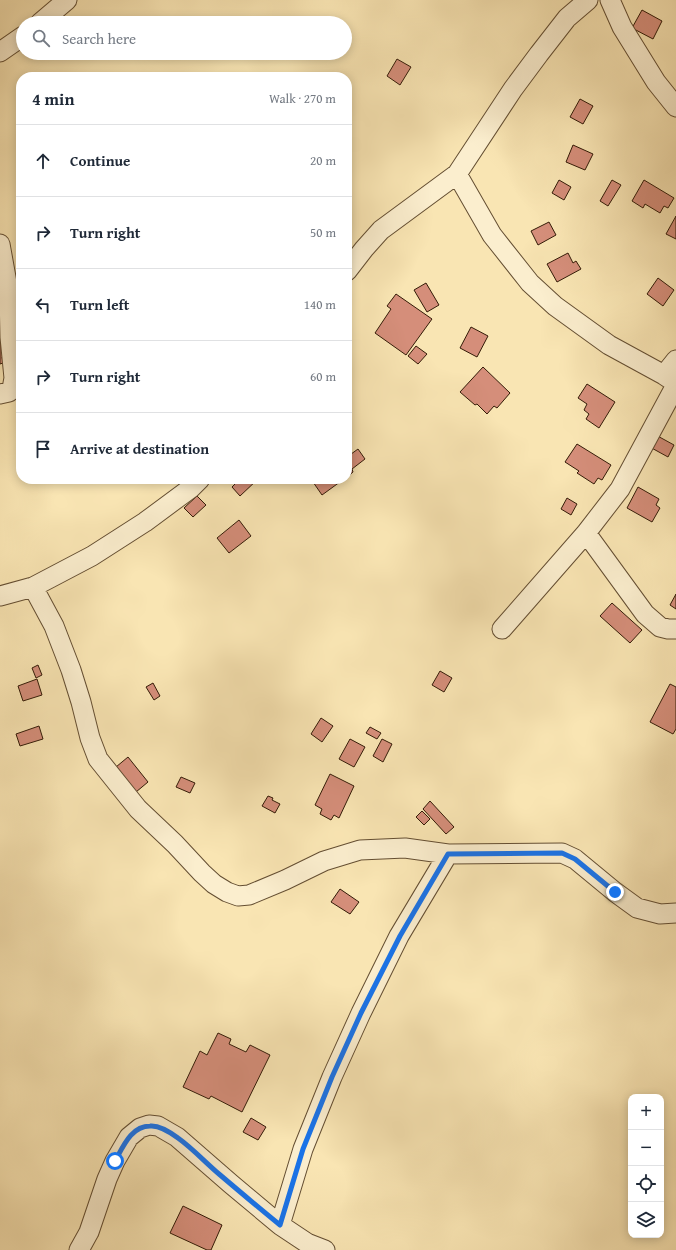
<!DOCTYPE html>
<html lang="en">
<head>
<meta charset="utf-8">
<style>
  :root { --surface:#fff; --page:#f2f2f3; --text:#1f2937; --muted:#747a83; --line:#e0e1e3 }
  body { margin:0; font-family:"Gentium Book Plus",serif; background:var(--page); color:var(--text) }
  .controls { position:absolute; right:12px; bottom:12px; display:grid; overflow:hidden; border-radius:8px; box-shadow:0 2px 10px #0003 }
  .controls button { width:36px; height:36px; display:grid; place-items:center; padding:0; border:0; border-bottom:1px solid var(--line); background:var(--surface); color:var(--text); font:20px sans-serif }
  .stop { position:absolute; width:12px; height:12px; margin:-9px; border:3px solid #1a73e8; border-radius:50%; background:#fff }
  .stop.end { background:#1a73e8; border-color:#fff; box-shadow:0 1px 4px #0008 }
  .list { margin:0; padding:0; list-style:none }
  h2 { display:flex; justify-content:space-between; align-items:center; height:52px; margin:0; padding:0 16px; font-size:17px }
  h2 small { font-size:13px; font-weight:400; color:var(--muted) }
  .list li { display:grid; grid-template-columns:26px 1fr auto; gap:12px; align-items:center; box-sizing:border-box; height:72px; padding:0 16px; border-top:1px solid var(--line) }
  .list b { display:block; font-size:15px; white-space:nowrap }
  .list em { font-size:13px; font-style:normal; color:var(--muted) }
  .icon { flex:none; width:22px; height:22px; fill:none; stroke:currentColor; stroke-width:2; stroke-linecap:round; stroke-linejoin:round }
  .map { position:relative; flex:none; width:676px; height:1250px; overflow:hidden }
  .search { position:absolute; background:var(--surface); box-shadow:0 2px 10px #0003; left:16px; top:16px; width:336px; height:44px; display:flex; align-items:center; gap:10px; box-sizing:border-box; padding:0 14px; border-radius:22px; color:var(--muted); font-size:15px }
  .panel { position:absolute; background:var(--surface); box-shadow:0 2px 10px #0003; left:16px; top:72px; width:336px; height:412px; border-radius:16px }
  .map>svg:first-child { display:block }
  .building { fill:#d58e7a; stroke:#331b07 }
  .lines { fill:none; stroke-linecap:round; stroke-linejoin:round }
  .street-casing { stroke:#644e32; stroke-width:21 }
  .street { stroke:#fbeece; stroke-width:19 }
  .route { stroke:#1a73e8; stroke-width:5 }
</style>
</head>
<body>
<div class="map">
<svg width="676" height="1250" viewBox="0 0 676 1250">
  <rect width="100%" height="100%" fill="#f9e5b3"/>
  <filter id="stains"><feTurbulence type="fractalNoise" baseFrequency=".005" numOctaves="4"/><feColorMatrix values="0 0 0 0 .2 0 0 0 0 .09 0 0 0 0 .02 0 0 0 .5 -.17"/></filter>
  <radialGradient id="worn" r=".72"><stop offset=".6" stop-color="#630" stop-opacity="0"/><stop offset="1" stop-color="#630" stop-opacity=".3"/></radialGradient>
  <path class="building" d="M642,10L662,21L653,39L632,28Z
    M397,59L411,67L400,85L387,76Z
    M580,99L593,106L583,124L570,117Z
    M573,145L593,154L585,170L566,162Z
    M559,180L571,187L564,200L552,193Z
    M612,180L621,185L608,206L600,201Z
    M644,180L674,198L668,208L664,206L660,213L645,204L643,208L632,201Z
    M676,216V239L666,234Z
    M549,222L556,235L538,245L531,231Z
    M568,253L573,263L576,261L581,269L557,282L547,264Z
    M658,278L674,290L663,306L647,294Z
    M426,283L439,305L427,312L414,290Z
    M396,294L432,319L406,355L375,333L391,309L387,306Z
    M471,327L488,336L477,357L460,348Z
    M0,330L7,356L2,357L3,363L0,364Z
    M416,346L427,354L418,364L408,356Z
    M483,367L510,393L497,408L494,406L487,414L477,404L475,405L460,392Z
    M587,384L615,402L599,428L586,419L589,414L584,410L587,404L578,398Z
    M654,434L674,445L668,457L648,446Z
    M577,444L611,465L602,480L598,478L594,484L577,473L579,471L565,462Z
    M358,449L365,459L352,469L353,472L347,477V457Z
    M240,479H258L240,496L232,487Z
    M317,479H344L322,495L313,482Z
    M638,487L659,499L656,505L660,508L652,522L627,508Z
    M197,496L206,505L193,517L184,508Z
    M567,498L577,504L571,515L561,509Z
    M239,520L251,536L229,553L217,538Z
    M676,594V609L670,605Z
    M612,603L642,630L630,643L600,616Z
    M38,665L42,675L36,678L32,668Z
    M440,671L452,678L444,692L432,685Z
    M37,679L42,695L23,701L18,686Z
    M153,683L160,696L154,700L146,687Z
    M670,684L676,687V729L673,734L650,722Z
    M321,718L333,726L322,742L311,734Z
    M39,726L43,739L20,746L16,734Z
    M370,727L381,733L377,739L366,733Z
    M350,739L365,747L354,767L339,759Z
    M382,739L392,744L383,762L373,756Z
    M128,757L148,782L136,792L116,767Z
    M330,774L354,786L339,818L334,815L331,820L320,814L322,809L315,805Z
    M181,777L195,783L190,793L176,787Z
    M268,796L273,798L272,800L280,804L275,813L262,806Z
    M430,801L454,827L446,834L423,809Z
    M422,811L430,819L424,825L416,817Z
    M340,889L359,902L350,914L331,902Z
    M218,1033L231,1039L229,1044L246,1052L250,1045L270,1055L242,1112L211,1096L209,1099L183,1087L200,1051L207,1055Z
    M251,1118L266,1127L258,1140L243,1132Z
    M183,1206L222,1225L211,1250H207L170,1233Z"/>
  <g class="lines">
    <g class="street-casing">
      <path id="street" d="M610,0L622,27L656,82L676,107
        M40,23L67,0
        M0,52L23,36
        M457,174L492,235L530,283L555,306L609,345L664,375L676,383
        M0,244L9,294L10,337L14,378L12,389L9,392L0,394
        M347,271L364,249L381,230L457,174L513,89L539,54L567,18L588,0
        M664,375L676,360
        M586,533L645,614L660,627L668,629H676
        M33,587L54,626L71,670L81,702L90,738L98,759L138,809L175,844L202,873L214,884L227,892L238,896L249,895L285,880L324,861L360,850L405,848L448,854L562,853L575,859L615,892L637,908L660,914L676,913
        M0,596L33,587L92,556L145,522L191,488L200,479
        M502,629L586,533L620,489L676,385
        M280,1225L303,1149L332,1077L361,1013L399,936L448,854
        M79,1250L89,1232L107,1179L115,1161L129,1137L140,1128L149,1125L158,1126L177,1137L231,1184L280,1225L307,1243L325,1250"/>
    </g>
    <use href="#street" class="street"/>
  </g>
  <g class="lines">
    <path class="route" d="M115,1161C123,1147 131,1126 150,1126C159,1125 170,1132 178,1138C192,1148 205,1162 219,1174C239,1191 259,1208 280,1225L303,1149L332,1077L361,1013L400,936L448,854L562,853L575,859L615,892"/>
  </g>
  <rect width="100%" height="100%" filter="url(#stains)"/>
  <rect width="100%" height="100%" fill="url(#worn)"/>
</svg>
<div class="controls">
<button>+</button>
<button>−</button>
<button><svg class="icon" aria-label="locate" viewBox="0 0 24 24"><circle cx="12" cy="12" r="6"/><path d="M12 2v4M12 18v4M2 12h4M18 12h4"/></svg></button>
<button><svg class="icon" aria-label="layers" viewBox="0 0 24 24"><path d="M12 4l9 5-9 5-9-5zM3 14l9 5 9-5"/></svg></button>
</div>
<div class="stop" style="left:115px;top:1161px"></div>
<div class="stop end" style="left:615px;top:892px"></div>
<div class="search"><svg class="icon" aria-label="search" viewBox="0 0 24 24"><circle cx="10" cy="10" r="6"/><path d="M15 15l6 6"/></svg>Search here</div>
<section class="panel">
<h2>4 min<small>Walk · 270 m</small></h2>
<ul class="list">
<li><svg class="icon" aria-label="ahead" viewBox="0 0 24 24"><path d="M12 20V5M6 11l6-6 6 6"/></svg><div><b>Continue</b></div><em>20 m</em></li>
<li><svg class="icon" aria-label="right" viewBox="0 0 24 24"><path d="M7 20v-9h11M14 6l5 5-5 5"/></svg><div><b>Turn right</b></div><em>50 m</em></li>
<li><svg class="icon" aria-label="left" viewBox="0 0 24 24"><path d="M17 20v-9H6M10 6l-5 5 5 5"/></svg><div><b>Turn left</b></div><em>140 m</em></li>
<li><svg class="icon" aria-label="right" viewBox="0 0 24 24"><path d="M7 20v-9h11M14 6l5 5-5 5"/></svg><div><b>Turn right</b></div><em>60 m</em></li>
<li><svg class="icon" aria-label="arrive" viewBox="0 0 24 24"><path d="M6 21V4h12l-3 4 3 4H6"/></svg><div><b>Arrive at destination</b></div></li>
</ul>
</section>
</div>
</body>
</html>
